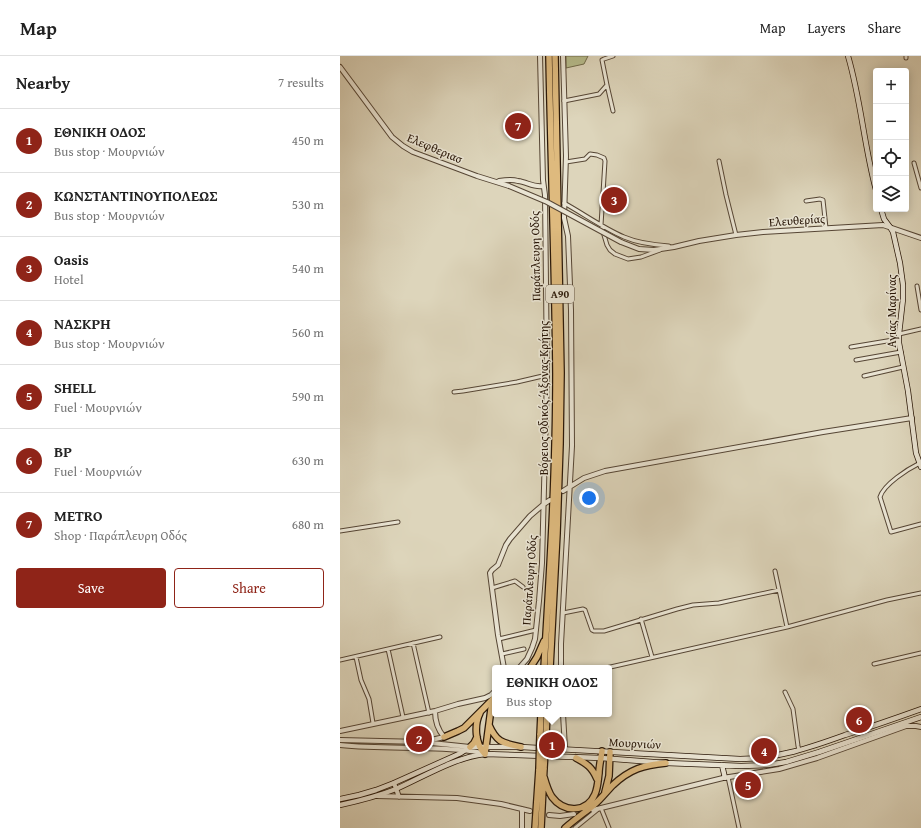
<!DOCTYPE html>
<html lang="en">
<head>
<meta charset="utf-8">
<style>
  :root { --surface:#fff; --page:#f6f6f6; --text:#222; --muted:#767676; --line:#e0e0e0; --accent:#8f2418 }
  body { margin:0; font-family:"Gentium Book Plus",serif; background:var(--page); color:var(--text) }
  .controls { position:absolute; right:12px; top:12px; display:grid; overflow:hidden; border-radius:4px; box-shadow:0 2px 10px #0003 }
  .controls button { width:36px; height:36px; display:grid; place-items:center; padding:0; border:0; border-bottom:1px solid var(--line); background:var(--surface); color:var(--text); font:20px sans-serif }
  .you { position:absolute; left:249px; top:442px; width:14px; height:14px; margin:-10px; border:3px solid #fff; border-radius:50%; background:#1a73e8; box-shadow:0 0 0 6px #1a73e833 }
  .badge { display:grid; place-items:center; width:26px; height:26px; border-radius:50%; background:var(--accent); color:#fff; font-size:13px; font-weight:700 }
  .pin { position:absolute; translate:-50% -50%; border:2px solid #fff; box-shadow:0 1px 4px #0006 }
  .popup { position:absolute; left:152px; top:609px; width:120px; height:52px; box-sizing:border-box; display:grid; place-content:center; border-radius:4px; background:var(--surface); filter:drop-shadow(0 1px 3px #0005); font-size:13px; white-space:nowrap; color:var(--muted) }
  .popup b { font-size:15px; color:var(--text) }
  .popup::after { content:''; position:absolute; left:50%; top:100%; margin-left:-8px; border:8px solid transparent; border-top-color:var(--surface) }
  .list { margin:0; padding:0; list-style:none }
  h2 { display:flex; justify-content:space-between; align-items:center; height:52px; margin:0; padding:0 16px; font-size:17px }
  h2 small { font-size:13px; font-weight:400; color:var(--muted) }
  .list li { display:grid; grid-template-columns:26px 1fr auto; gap:12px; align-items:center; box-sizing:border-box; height:64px; padding:0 16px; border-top:1px solid var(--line) }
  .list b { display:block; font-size:15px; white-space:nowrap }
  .list p { margin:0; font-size:13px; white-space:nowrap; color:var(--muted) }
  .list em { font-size:13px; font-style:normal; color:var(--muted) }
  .actions { display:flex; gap:8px; padding:12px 16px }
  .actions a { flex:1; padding:9px 0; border:1px solid var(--accent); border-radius:4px; text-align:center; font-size:14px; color:var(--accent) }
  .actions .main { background:var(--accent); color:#fff }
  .icon { flex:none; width:22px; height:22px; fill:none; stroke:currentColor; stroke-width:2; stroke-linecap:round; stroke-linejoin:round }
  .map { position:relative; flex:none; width:581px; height:772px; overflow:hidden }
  header { display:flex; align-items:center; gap:24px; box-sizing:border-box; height:56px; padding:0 20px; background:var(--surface); border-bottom:1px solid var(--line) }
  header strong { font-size:19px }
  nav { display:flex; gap:22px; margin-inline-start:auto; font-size:14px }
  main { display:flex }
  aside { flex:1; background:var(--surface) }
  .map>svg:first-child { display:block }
  .green { fill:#b6bc8c; stroke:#706a4a }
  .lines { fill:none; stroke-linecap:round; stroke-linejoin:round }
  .minor-casing { stroke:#564635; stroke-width:5 }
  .tertiary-casing { stroke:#564635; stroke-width:6 }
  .secondary-casing { stroke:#291708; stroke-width:6 }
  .motorway-casing { stroke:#291708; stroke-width:8 }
  .minor { stroke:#e9e4d3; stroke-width:3 }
  .tertiary { stroke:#e9e4d3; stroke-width:4 }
  .secondary { stroke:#e9e4d3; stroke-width:4.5 }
  .motorway { stroke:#deba7e; stroke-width:5.5 }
  .tertiary-bridge-casing { stroke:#564635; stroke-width:6; stroke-linecap:butt }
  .motorway-bridge-casing { stroke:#291708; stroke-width:8; stroke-linecap:butt }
  .tertiary-bridge { stroke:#e9e4d3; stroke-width:4 }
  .motorway-bridge { stroke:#deba7e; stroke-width:5.5 }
  .labels { text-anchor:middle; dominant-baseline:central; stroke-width:3; stroke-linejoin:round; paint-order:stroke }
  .shield { fill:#e9e4d3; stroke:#635445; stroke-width:1 }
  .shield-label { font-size:11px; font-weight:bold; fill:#291708 }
  .street-label { font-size:12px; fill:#291708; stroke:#e9e4d3 }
</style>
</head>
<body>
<header>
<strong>Map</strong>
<nav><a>Map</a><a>Layers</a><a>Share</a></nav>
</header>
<main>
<aside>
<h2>Nearby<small>7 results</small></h2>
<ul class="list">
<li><span class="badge">1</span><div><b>ΕΘΝΙΚΗ ΟΔΟΣ</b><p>Bus stop · Μουρνιών</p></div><em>450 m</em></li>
<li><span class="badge">2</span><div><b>ΚΩΝΣΤΑΝΤΙΝΟΥΠΟΛΕΩΣ</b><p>Bus stop · Μουρνιών</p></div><em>530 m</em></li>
<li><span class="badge">3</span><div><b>Oasis</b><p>Hotel</p></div><em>540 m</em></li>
<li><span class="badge">4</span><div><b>ΝΑΣΚΡΗ</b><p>Bus stop · Μουρνιών</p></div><em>560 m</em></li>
<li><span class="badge">5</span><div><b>SHELL</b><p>Fuel · Μουρνιών</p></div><em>590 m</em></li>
<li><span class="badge">6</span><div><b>BP</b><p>Fuel · Μουρνιών</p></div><em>630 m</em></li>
<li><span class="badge">7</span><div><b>METRO</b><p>Shop · Παράπλευρη Οδός</p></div><em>680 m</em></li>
</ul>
<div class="actions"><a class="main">Save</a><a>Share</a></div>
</aside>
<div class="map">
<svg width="581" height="772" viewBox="0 0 581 772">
  <rect width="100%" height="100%" fill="#ddd5bb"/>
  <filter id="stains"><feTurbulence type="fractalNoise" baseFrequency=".005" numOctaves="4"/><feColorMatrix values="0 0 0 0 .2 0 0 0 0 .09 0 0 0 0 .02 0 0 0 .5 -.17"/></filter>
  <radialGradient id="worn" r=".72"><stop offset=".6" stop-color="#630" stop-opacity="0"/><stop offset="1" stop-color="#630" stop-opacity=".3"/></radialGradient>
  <path class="green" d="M226,0H248L244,8L226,12Z"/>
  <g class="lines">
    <g class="minor-casing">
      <path id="minor" d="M566,0V2
        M224,45L259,38L267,29
        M273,55L267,29L262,4L264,3L273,0
        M379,105L386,139L396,179
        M226,106L245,103L250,98L257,99L264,102L265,105L261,169L267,189L270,194L275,198L288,203L301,201L320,194
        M574,107L581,132
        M466,145L480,143L483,144L486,172
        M224,147C244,158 263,172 284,181C298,187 314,189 329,190
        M577,230L581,254
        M559,278L581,273
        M511,291L559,283
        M516,304L561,296
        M524,320L563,311
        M114,336L123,335L177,326L207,319
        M580,407C568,413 544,428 540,441L551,476L581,468
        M0,475L58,466
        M435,515L447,571
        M152,532L175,525L183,531
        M223,557L243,553L245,554L252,574L254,575H264L337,553L353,549L379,547L439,534
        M301,563L312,601
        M159,583L196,574
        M73,587L89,657
        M48,593L63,661
        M162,598L184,593
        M16,601L21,624L29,643L33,667
        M0,604L100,581
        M534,608L581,597
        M266,612L447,571L547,544L581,537
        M445,636L453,653L458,690L459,694
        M388,721L399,772
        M261,752L269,772
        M235,772L257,754"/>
    </g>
    <g class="tertiary-casing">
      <path id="tertiary" d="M0,11L52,81L63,90L73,96L137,120L169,130
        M159,125C165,124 172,123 178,125C187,126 194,132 203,130
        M281,186L299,193L314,194L334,191L359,185L396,179L423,176L543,169L581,182
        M223,435L244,422L265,415L483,376L572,362
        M164,612L158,579L150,517L152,514L158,509L166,489L170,483L190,460L204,448L210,444
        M179,612L187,603L192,592L195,583L199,545L202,507L207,319L205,139L203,124L200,0
        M221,612V588L232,390L231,254L228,180L224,162L226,100L223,0
        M223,658L225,692
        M0,675L95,655L118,648L145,642L151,639L155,635
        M0,684L82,686L130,691
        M87,685L104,681C98,674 95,665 95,655
        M0,689C48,694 96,689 143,697
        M54,727L59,741
        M37,740L117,742L161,748L190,755
        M253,754L383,722L439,713L477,702L566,670H576L581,671
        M209,759L220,760L234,758
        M182,772V753"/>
    </g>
    <g class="secondary-casing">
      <path id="secondary" d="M508,0C521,44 524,90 536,134
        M541,153L544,163L550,171L553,176L560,207L563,229V243L559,278V287L568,335L576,397L581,411
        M382,709L385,722
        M0,743L19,739L36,734L54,727L121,697L130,691H181L400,703C440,702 469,692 505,679C530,671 556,662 581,653
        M0,749C19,745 38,740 56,733C83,721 116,701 145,698L261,702L326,707L378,709L401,710L428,709L446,706L479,696L581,661"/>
    </g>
    <g class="motorway-casing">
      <path id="motorway" d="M190,612L197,601L204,585
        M204,612C210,514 216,415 216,317C215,211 211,106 209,0
        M210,612L217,477L220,388L221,317L215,0
        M140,657C134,669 135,688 145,698
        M149,669C157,687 163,687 181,691
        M200,679L201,658
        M206,679L207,658
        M104,681L118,675L124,672L155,641
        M130,691L134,687L137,681
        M145,698L151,653L155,647
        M236,702C247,708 252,711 257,723
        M204,721C206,728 208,735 212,741C224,757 247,757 255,738C258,731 258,724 259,717C259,710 261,703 262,695
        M265,736L269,720L270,696
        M195,772L199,713
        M201,772L204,712
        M225,772C234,764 244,757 254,749C261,743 267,735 273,729C290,713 304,709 326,707"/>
    </g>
    <use href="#minor" class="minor"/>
    <use href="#tertiary" class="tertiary"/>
    <use href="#secondary" class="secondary"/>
    <use href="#motorway" class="motorway"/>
    <g class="tertiary-bridge-casing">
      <path id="tertiary-bridge" d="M169,130L207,146L281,186"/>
    </g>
    <g class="motorway-bridge-casing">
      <path id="motorway-bridge" d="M204,712L206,679
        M199,713L200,679"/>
    </g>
    <use href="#tertiary-bridge" class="tertiary-bridge"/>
    <use href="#motorway-bridge" class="motorway-bridge"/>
  </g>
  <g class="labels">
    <rect class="shield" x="206" y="229" width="28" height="18" rx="3"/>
    <g class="shield-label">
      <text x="220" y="238">Α90</text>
    </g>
    <g class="street-label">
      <text transform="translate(95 92) rotate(23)">Ελεφθεριασ</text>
      <text transform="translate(457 164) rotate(-4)">Ελευθερίας</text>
      <text transform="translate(195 200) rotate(-91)">Παράπλευρη Οδός</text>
      <text transform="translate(551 255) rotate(-90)">Αγίας Μαρίνας</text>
      <text transform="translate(203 342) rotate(-90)">Βόρειος Οδικός Άξονας Κρήτης</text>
      <text transform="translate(189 524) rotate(-86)">Παράπλευρη Οδός</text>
      <text transform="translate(295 687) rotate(3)">Μουρνιών</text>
    </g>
  </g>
  <rect width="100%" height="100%" filter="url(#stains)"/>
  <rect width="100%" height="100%" fill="url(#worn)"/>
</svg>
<div class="controls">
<button>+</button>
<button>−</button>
<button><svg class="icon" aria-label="locate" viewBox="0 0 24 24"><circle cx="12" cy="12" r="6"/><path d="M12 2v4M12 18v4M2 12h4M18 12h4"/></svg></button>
<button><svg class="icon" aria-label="layers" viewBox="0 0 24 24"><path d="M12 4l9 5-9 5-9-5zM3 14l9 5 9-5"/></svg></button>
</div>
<div class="you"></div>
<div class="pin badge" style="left:212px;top:689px">1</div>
<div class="popup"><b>ΕΘΝΙΚΗ ΟΔΟΣ</b>Bus stop</div>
<div class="pin badge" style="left:79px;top:683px">2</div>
<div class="pin badge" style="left:274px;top:144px">3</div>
<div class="pin badge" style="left:424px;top:695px">4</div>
<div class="pin badge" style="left:408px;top:729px">5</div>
<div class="pin badge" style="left:519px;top:664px">6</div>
<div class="pin badge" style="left:178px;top:70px">7</div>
</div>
</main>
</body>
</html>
